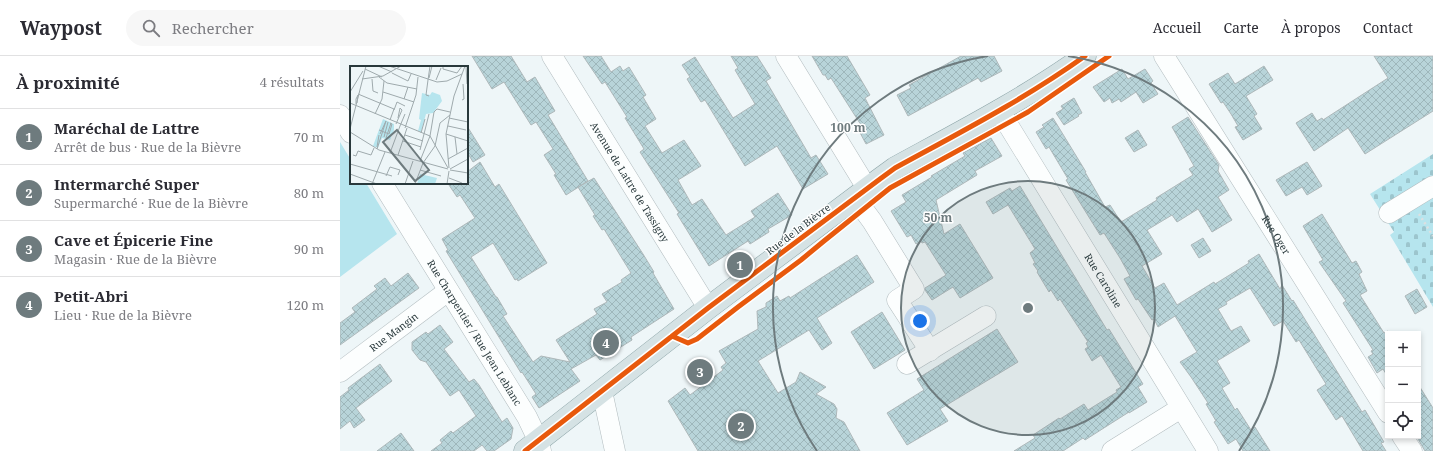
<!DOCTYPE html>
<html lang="fr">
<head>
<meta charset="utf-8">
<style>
  :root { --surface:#fff; --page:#f7f7f7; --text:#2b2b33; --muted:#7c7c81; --line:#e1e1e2; --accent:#6e7b7e }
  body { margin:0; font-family:"Noto Serif",serif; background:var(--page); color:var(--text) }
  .controls { position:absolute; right:12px; bottom:12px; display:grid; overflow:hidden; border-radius:0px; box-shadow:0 2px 6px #0003 }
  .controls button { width:36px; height:36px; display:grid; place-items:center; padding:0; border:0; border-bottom:1px solid var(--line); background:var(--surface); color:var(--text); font:20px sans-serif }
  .you { position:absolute; left:580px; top:265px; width:14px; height:14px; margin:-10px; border:3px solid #fff; border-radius:50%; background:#1a73e8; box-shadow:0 0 0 6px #1a73e833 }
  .badge { display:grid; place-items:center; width:26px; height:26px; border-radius:50%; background:var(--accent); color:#fff; font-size:13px; font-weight:700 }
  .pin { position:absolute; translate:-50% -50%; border:2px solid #fff; box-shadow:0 1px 4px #0006 }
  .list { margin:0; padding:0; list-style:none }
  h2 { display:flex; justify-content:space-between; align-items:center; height:52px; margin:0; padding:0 16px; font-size:17px }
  h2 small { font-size:13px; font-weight:400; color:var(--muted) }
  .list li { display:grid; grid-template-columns:26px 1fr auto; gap:12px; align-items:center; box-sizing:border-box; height:56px; padding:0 16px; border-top:1px solid var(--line) }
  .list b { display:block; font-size:15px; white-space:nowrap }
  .list p { margin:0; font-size:13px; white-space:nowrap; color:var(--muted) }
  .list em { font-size:13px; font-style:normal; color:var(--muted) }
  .icon { flex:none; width:22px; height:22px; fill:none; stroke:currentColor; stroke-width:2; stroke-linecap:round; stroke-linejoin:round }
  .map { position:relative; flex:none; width:1093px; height:395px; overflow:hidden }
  header { display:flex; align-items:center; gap:24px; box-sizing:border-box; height:56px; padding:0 20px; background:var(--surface); border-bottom:1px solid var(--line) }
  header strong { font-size:19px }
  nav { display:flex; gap:22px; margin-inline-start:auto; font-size:14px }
  .search { width:280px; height:36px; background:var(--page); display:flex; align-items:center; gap:10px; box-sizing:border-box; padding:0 14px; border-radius:22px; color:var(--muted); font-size:15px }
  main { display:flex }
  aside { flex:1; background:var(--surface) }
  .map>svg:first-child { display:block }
  .cemetery { fill:url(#cemetery-stones) }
  .pitch { fill:#b6e5ee }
  .building { fill:url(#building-cross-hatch); stroke:#aeb8ba }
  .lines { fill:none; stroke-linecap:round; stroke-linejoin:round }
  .minor-casing { stroke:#b2bcbf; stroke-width:21 }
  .major-casing { stroke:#8ca4a7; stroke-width:23 }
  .path { stroke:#dde0e1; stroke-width:2.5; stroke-dasharray:2 3; stroke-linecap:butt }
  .minor { stroke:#fcfefe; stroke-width:20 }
  .major { stroke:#d5e2e4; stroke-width:22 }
  .cycleway-casing { stroke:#fff; stroke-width:8 }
  .cycleway { stroke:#e8590c; stroke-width:5 }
  .ring { fill:none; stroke:#6e7b7e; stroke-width:2 }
  .labels { text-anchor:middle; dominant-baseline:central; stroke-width:3; stroke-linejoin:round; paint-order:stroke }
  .street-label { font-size:10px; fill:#29393c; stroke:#fff }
  .inset-road { fill:none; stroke:#9faaad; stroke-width:1 }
  .view { fill:#6e7b7e; fill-opacity:0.15; stroke:#6e7b7e; stroke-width:2 }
  .inset-edge { fill:none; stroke:#29393c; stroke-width:2 }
  .centre { fill:#6e7b7e; stroke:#fff; stroke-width:2 }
  .ring-label { font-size:12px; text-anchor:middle; font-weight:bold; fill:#6e7b7e; stroke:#fff; stroke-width:3; stroke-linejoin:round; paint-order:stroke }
</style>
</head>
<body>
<header>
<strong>Waypost</strong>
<div class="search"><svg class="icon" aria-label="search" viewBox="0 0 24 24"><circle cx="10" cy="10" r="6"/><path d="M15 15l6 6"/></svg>Rechercher</div>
<nav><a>Accueil</a><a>Carte</a><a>À propos</a><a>Contact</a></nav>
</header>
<main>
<aside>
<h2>À proximité<small>4 résultats</small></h2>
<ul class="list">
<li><span class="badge">1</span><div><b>Maréchal de Lattre</b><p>Arrêt de bus · Rue de la Bièvre</p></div><em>70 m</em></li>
<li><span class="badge">2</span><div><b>Intermarché Super</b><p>Supermarché · Rue de la Bièvre</p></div><em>80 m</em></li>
<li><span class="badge">3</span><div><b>Cave et Épicerie Fine</b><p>Magasin · Rue de la Bièvre</p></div><em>90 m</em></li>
<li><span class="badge">4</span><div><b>Petit-Abri</b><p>Lieu · Rue de la Bièvre</p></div><em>120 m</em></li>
</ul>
</aside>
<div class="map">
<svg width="1093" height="395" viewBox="0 0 1093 395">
  <defs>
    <pattern id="cemetery-stones" width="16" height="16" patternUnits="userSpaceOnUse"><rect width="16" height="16" fill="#b6e5ee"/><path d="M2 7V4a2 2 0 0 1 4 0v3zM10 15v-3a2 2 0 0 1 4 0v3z" fill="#9cc5cd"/></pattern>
    <pattern id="building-cross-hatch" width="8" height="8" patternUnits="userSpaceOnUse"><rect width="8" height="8" fill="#b8d4d9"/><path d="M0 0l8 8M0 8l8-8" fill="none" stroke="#9eb7bb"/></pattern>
  </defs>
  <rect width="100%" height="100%" fill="#eef6f8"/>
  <path class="cemetery" d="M1093,98V251L1050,179L1054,176L1030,138Z"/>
  <path class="pitch" d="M0,86L11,104V127H26L57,178L0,221Z"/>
  <path class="building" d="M132,0H171L187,26L195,21L215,55L208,59L248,125L226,139L214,119L216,118L204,99L213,93L196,66L191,69L164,26L152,33Z
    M243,0H261L271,16L280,10L283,15L289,11L306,39L303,41L316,63L305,70L322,97L344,84L361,110L338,124L352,149L362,143L386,179L415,161L411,155L438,137L452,159L428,173L429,176L410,188L408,185L369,210L337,158L339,157L300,96L304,93L285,62L287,61L265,26L262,28Z
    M391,0H417L431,22L426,25L471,102L476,99L488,118L463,133L437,90L405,110L365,44L361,46L347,23L350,21L342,9L355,1L393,62L415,48L395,14L398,12Z
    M472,0H507L530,39L525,42L544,79L526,88L517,71L521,69L491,22L488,24L485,19H483Z
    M621,0H654L662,15L641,26L638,22L568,60L557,39L571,32L569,29Z
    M1034,0H1093V55L1025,98L1008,72L974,95L956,67L972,57L977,65L982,62L983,64L1048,22Z
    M924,10L933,24L906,40L917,58L914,60L922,73L903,84L895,71L898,70L891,58L883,46L881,47L869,28L888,17L895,28Z
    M782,13L788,23L805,13L813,25L811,27L818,38L803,47L796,36L781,46L779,43L772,47L770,42L764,46L753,31Z
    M734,42L742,57L738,59L739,60L724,69L716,57L723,53L721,50Z
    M848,61L879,109L878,115L889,134L878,141L892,164L872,176L858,153L837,166L832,159L807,174L822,198L802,210L815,232L824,227L837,249L874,226L875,228L909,207L908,205L919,198L940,233L942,229L952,245L953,244L1022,356L1025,354L1044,386L1041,387L1046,395H1023L1002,360L996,364L977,334L986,328L959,284L956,286L943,265L934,270L910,232L886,246L887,248L878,253L891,275L901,270L910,285L877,305L890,327L882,332L895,354L897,352L911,374L915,371L930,395H903L896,383L888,388L874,366L876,365L866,348L868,347L851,321L840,306L857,296L835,260L818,271L814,263L812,264L798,243L796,244L784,223L790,220L780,202L764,177L760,179L726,124L728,123L709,91L706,93L696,76L704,71L702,69L713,62L746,116H745L765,151L770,149L781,166L817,144L816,142L853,119L849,113L854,110L832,71Z
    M127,70L145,99L133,106L127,96Z
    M798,74L807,89L794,96L785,82Z
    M651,82L662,100L635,115L637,119L596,144L604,178L620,168L653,222L620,242L613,231L592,244L585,234V232L606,219L585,186L582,187L581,185L576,188L571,179L567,181L551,155L566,146L562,139L592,121L591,120L625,100L623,97Z
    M140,106L155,131L159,128L207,207L178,225L177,223L175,224L153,187L131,201L156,241H157L167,258L163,260L193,306L201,300L230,306L216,284L257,258L254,253L267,246L262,238L282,226L281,224L291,217L264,173L262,174L253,160L255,159L238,131L254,122L303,198L314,216L313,217L334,253L291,281L292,284L260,304L256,299L231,313L240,325L199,352L192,341L196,338L182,316L181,317L106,195L108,194L102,183L135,162L120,139L117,141L109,129L112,127H127V116Z
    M967,106L982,130L967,139L962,131L946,140L936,124Z
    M680,130L767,274L769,273L803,328L798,331L807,346L789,357V356L745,384L743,382L723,395H674L695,382L693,379L719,362L720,363L744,348L748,354L777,336L776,334L781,331L761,299L752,305L745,293L748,291L746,287L748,286L720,243L718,245L711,234L709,236L697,216L698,215L693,208L695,207L690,197L695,193L668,149L653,158L646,146L670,132L672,135Z
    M982,158L1012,207L1016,205L1022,216L1019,218L1027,235L1020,239L1044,277L1048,275V321L1043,313L1037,317L1028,301L1033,298L1031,295L1033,294L1003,247L1006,245L979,206L983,204L963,170Z
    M863,182L871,195L859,202L851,189Z
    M517,199L534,226L477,262L492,287L482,294L469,274L418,305L438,337L456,326L460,316L486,331L476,338L494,348L497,353L496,362L504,366L520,395H358L328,345L345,332L350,339L383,314L381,311L386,307L379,295L418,273L417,255L426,251V247L437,240L440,245L449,240L450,242Z
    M68,217L79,232L0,289V267L15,256L12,252L37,233L34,230L45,222L51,230Z
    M1077,233L1087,251L1075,258L1065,240Z
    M542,256L565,294L534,313L511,276Z
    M100,269L113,286L104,293L129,326L134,323L139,329L162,366L167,362L173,372L171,383L154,395H147L142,389L134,395H91L102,387L100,384L111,375L113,377L136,360L119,334L110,340L86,306L80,304L72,294V286L86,276L88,278Z
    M657,273L678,306L600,353L608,365L567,389L547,357L584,334L577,323Z
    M40,308L52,325L16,352L25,364L14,372L10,365L0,373V341L9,334L8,332Z
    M1078,328L1093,352V395H1085L1078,383Z
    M61,377L74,395H37Z"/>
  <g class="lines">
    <g class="minor-casing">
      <g id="minor">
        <path id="s1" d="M212,0L368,252"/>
        <path d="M446,0L527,132"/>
        <path id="s2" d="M824,0L1048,357"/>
        <path id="s3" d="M659,54L868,395"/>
        <path d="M0,59L11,77"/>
        <path id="s4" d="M42,127L187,361L198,384L201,395"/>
        <path d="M515,142L532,165L574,233L557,244L590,295"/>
        <path d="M1049,157L1093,130"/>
        <path d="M567,308L646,260"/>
        <path id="s5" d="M0,316L108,235"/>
        <path d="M262,335L275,395"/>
        <path d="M1062,380L1072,395"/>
        <path d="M772,395L841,352"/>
      </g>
    </g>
    <g class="major-casing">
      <path id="major" d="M185,395L368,252L540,123L555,112C619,77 685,43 745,0"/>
    </g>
    <path class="path" d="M1079,158L1093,180"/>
    <use href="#minor" class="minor"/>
    <use href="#major" class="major"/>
    <g class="cycleway-casing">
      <path id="cycleway" d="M332,280L348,287L357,283L398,251L461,204L484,185L550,132L688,56L769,0
        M185,395L368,252L540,123L555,112C619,77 685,43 745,0"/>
    </g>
    <use href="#cycleway" class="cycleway"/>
  </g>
  <circle cx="688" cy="252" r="127" fill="#6e7b7e" fill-opacity=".12"/>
  <g class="ring">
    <circle cx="688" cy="252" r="127"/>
    <path d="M477 395A255 255 0 0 1 648 0M728 0A255 255 0 0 1 899 395"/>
  </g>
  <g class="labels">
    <g class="street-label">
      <text stroke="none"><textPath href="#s1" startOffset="148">Avenue de Lattre de Tassigny</textPath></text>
      <text transform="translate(458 173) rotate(-37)">Rue de la Bièvre</text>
      <text stroke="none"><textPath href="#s2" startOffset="211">Rue Oger</textPath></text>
      <text stroke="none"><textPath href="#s3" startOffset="200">Rue Caroline</textPath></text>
      <text stroke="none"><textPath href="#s5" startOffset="67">Rue Mangin</textPath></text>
      <text stroke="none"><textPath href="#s4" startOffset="176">Rue Charpentier / Rue Jean Leblanc</textPath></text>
    </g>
  </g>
  <g transform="translate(10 10)">
    <rect width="118" height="118" fill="#eef6f8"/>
    <path d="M33,53L44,58V64L40,74L32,72L28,82L23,80Z" fill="#b6e5ee"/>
    <path d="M82,26L90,29L92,35L83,47L76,48L71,66L68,65L71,54L69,53L72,27L80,29ZM70,108L87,112L85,118H67Z" fill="#b6e5ee"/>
    <path class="inset-road" d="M28,0L42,6M39,0L87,16L97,15L112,8M93,0V3L107,7L112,0M116,0L117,18M15,3L32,11M42,7L58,15L61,8M29,11L37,17L67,23M79,12L82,0M12,13L33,10L51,0M22,13L23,25L28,27M78,14L76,29L79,30M78,14L80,0M86,14L91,2M0,26L13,5M33,26L64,36M8,28L44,43L40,54M8,29L7,37L6,38V33ZM54,33L58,21M112,34L114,33L113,18M0,37L80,70M44,44L47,36L55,40M25,48L32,33L34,15M99,52L118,56M46,58L52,44L50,42L48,52M50,60L55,48M98,60L116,64M55,62L66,29L68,11M0,63L16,0M29,64L39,68L42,58L40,57M0,66L29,84L98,103M71,67L75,53M30,68L36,55M96,68L118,75M55,69L73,75M80,70L98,102M34,71L38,56M105,71L107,88M36,72L41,57M53,75L71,81M27,81L29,69M27,83L36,55M70,84L79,48M40,87L50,60M3,89L6,90L8,85L21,89L24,82M48,89L57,62M98,93L118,82M70,95L80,70L84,46L87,43L100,46M0,98L42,110M99,102L96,68L104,30L115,0M100,103L118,93M70,104L91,110M100,104L118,107M0,108L27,118M36,110L40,101L50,104L48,109M99,112L112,117M22,118L35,86M55,118L63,95M65,118L73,97L85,80L90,57L100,49M97,118L99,105"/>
    <path class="view" d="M47,64L79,104L65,115L33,76Z"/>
    <rect width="118" height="118" class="inset-edge"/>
  </g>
  <circle cx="688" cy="252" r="6" class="centre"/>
  <g class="ring-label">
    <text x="508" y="76">100 m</text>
    <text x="598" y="166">50 m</text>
  </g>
</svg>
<div class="controls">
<button>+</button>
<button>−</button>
<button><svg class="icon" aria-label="locate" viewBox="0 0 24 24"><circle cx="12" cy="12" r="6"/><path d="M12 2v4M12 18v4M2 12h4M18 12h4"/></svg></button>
</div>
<div class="you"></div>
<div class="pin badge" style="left:400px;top:209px">1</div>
<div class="pin badge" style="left:401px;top:370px">2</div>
<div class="pin badge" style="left:360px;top:316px">3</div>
<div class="pin badge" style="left:266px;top:287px">4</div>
</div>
</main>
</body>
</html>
